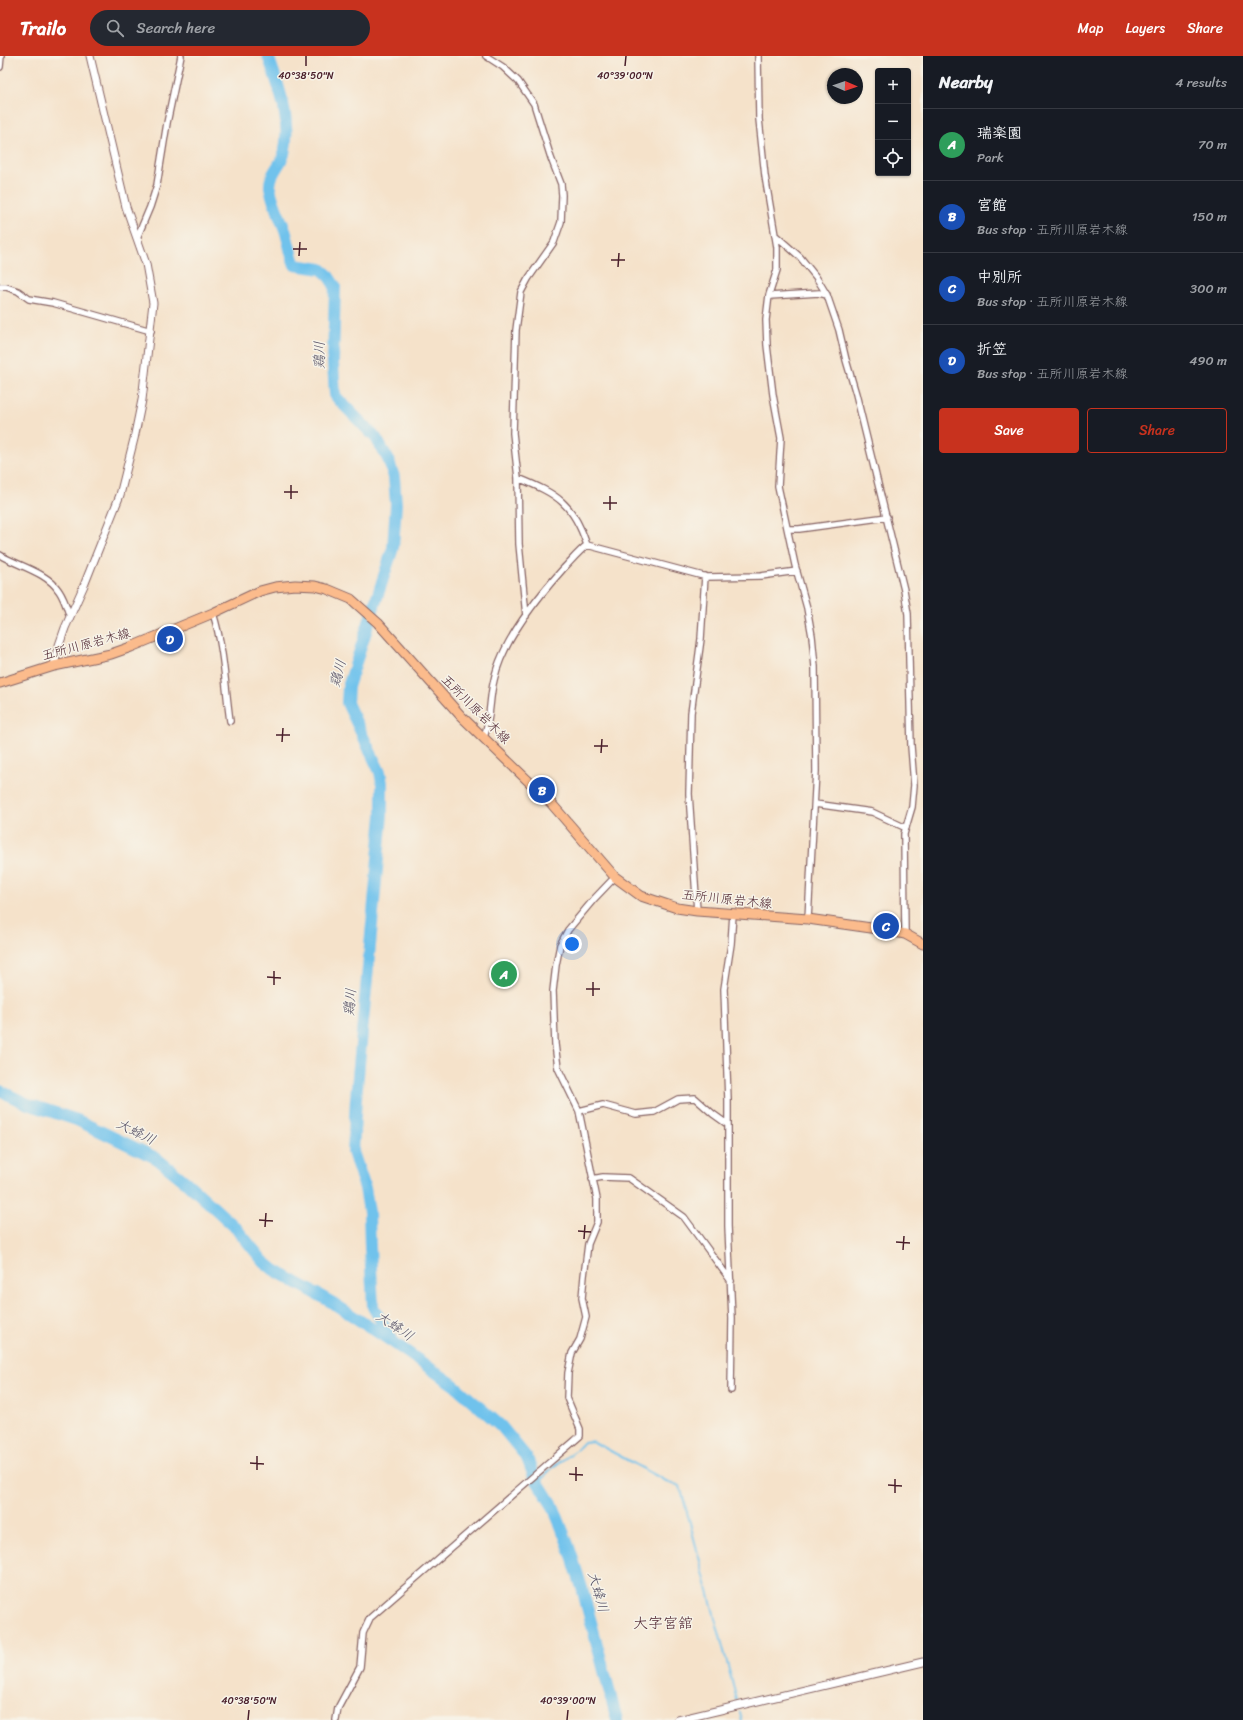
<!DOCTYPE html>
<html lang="en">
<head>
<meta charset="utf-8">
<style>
  :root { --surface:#171b24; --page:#242831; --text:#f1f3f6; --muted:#9ea1a6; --line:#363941; --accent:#c8321e }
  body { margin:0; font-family:Sriracha,"Klee One",sans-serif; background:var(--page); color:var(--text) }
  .controls { position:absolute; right:12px; top:12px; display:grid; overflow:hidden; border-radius:4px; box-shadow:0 1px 3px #0004 }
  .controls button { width:36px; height:36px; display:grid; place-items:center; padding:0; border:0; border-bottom:1px solid var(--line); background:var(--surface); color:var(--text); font:20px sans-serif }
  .compass { position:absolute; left:827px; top:12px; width:36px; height:36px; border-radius:50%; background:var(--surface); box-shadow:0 1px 3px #0004; rotate:92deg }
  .you { position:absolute; left:572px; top:888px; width:14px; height:14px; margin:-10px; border:3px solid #fff; border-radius:50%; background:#1a73e8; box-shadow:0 0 0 6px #1a73e833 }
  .badge { display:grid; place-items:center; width:26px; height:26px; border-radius:50%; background:var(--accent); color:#fff; font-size:13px; font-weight:700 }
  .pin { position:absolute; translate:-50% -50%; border:2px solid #fff; box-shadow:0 1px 4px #0006 }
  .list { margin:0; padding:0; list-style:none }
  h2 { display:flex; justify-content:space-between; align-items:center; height:52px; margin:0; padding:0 16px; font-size:17px }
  h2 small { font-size:13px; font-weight:400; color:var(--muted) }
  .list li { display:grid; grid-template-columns:26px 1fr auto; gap:12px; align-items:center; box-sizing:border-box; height:72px; padding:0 16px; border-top:1px solid var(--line) }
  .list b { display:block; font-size:15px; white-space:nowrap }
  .list p { margin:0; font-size:13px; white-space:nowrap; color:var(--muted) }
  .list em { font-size:13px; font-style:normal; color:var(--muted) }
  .actions { display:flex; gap:8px; padding:12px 16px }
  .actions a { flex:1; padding:9px 0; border:1px solid var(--accent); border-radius:4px; text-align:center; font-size:14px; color:var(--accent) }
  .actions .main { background:var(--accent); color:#fff }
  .icon { flex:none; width:22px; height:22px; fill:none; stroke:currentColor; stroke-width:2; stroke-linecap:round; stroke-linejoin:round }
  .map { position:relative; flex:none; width:923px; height:1664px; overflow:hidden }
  header { display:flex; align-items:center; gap:24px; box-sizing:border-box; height:56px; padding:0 20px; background:var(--accent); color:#fff }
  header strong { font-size:19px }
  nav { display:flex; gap:22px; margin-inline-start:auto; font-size:14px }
  .search { width:280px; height:36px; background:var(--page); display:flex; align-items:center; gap:10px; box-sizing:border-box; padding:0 14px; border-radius:22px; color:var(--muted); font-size:15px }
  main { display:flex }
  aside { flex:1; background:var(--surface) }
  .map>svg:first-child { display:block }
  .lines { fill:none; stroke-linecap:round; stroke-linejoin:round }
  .stream { stroke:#70c2ec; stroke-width:2 }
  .river { stroke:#70c2ec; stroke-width:12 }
  .minor-casing { stroke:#866363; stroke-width:8 }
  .tertiary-casing { stroke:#866363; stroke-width:9 }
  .primary-casing { stroke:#866363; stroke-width:11 }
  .minor { stroke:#fff; stroke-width:5.5 }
  .tertiary { stroke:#fff; stroke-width:7 }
  .primary { stroke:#fbbb8c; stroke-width:9 }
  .ticks { fill:none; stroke:#4a1f2b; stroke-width:1.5 }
  .labels { text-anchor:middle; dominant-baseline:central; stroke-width:3; stroke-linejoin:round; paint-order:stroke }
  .street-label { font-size:13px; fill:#4a1f2b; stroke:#f7f3e8 }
  .water-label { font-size:14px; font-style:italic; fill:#555065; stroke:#f7f3e8 }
  .quarter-label { font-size:15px; fill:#4a1f2b; stroke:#f7f3e8 }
  .ticks-label { font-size:10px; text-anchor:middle; fill:#4a1f2b; stroke:#f7f3e8; stroke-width:3; stroke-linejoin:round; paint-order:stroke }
</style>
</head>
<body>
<header>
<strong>Trailo</strong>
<div class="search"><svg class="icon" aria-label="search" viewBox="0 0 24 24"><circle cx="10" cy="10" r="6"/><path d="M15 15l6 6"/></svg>Search here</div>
<nav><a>Map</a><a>Layers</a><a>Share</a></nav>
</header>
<main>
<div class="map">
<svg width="923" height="1664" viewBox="0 0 923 1664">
  <rect width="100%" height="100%" fill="#f7f3e8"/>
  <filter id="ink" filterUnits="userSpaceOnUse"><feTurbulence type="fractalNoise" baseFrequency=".025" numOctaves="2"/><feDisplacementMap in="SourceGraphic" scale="8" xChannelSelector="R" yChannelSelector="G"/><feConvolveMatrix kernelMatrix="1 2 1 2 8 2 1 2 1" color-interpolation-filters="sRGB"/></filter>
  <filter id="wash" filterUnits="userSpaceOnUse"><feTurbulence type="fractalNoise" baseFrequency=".012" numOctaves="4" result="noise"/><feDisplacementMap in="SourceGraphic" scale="16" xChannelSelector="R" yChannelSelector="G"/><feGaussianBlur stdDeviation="0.9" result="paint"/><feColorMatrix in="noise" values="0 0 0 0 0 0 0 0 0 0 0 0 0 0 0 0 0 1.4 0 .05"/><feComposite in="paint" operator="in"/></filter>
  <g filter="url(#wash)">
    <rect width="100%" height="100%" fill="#f5e2ca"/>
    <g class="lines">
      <path class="stream" d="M527,1402L543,1422C553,1407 573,1400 584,1386L592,1385L666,1425L680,1430L737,1644
        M740,1656L742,1664"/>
      <path class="river" d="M268,0C279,31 292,64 284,98C281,109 269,118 270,131C272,146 280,160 285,174C289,186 290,197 295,209L321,213L327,218L335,230L333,307L335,339L338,343L376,382L388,403L394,421L396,448L393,492L348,631L347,647L380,716L382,727V759L356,1042L353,1096L365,1132L369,1156L370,1191L373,1251L394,1287
        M0,1035L28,1048L77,1064L156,1102L186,1126L236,1172L263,1205L274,1214L333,1247L394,1287L454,1329L501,1370L527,1402L534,1420L554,1452L569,1491L582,1532L617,1664"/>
    </g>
  </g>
  <g filter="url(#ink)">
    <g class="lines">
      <g class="minor-casing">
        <path id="minor" d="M486,0L503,11L518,25L534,48L551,102L561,128L562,139L561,166L554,186L528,223L521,236L516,274L513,377L518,422L519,488L526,560
          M758,0L759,63L765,120L777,191V214L769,239L766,264L767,289L773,339L781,382L778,430L795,509L807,552L812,580L815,611L816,715L808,863
          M0,11L1,0
          M775,179L800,201L816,221L827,239L839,274L846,304L856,338L904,534L908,558L911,690L914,729L912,751L904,778L905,878
          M137,182L150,151L157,129L167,67L181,0
          M0,231H6L18,235L29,243L53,247L151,275
          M769,240L819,237L827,239
          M518,422C557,438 573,447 587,489
          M788,473H799L887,461
          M587,489L707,521L761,520L797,515
          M0,499C18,510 47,516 59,535C64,542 67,552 70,561
          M213,557C224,592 225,629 230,665
          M484,681C491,663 489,643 494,624C502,585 537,542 563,513C571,505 578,496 587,489
          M815,748L872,756L906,772
          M697,855L689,738L691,657L701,583L705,520
          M579,1055L603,1049L636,1058L654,1056L678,1043L695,1042L713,1058L727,1068
          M592,1123L603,1121L629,1122L684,1161L731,1225
          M731,1334L732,1262L728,1170V1044L724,933L731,888L733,858
          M336,1664L338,1652L360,1611L363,1577L370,1562L580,1380V1373L567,1342L568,1317L572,1297L580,1283L586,1261L582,1242L584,1220L588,1188L597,1166V1143L579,1055L558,1012L555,988L553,935L556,909L560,889L568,874L594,843L615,821"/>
      </g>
      <g class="tertiary-casing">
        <path id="tertiary" d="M54,610L57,595L65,572L85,527L120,439L134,383L142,344L153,247L146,208L126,151L90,0
          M678,1664L923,1606"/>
      </g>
      <g class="primary-casing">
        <path id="primary" d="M0,627L54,610L111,598L131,591L213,557L260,535L275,531L295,529L315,530L327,533L351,543L378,567L461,660L550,746L615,821L641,840L677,852L697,855L808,863L885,874L905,878L923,888"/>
      </g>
      <use href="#minor" class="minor"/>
      <use href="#tertiary" class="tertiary"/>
      <use href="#primary" class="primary"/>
    </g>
  </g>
  <path class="ticks" d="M306,10V0M625,10L626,0M293,193H307M299,200L300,186M611,204H625M618,211L619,197M284,436H298M291,443V429M603,447H617M610,454V440M276,679H290M282,686L283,672M594,690H608M601,697L602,683M267,921L281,922M274,929V915M586,933H600M593,940V926M259,1164L273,1165M265,1171L266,1157M578,1175L591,1176M584,1183L585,1169M896,1186L910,1187M903,1194L904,1180M250,1407L264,1408M257,1414V1400M569,1418L583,1419M576,1425V1411M888,1429L902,1430M895,1437V1423M248,1664L249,1654M567,1664L568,1654"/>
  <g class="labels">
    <g class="street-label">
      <text transform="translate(86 588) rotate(-15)">五所川原岩木線</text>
      <text transform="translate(476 653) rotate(45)">五所川原岩木線</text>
      <text transform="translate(727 843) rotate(6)">五所川原岩木線</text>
    </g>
    <g class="water-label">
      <text transform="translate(319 299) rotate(-90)">鶏川</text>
      <text transform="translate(338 617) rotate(-75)">鶏川</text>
      <text transform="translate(350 946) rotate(-85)">鶏川</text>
      <text transform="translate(136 1076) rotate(26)">大蜂川</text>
      <text transform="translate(395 1270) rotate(34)">大蜂川</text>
      <text transform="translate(598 1536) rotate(74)">大蜂川</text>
    </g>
    <g class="quarter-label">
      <text x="663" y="1567">大字宮舘</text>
    </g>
  </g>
  <g class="ticks-label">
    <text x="306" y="23">40°38'50"N</text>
    <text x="625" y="23">40°39'00"N</text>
    <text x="249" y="1648">40°38'50"N</text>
    <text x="568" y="1648">40°39'00"N</text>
  </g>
</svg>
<div class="controls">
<button>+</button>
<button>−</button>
<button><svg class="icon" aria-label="locate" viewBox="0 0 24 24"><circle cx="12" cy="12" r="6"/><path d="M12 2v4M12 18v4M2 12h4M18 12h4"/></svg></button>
</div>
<svg class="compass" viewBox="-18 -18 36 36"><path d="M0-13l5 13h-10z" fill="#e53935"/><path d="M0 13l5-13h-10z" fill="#9ea1a6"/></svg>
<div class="you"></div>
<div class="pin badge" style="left:504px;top:918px;background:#2e9e5b">A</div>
<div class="pin badge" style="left:542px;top:734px;background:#1a4fb4">B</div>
<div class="pin badge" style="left:886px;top:870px;background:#1a4fb4">C</div>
<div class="pin badge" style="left:170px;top:583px;background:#1a4fb4">D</div>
</div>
<aside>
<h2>Nearby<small>4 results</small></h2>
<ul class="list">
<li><span class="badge" style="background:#2e9e5b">A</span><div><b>瑞楽園</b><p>Park</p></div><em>70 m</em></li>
<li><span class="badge" style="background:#1a4fb4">B</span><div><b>宮館</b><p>Bus stop · 五所川原岩木線</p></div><em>150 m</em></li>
<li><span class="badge" style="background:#1a4fb4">C</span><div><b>中別所</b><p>Bus stop · 五所川原岩木線</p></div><em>300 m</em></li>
<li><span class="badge" style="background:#1a4fb4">D</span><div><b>折笠</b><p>Bus stop · 五所川原岩木線</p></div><em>490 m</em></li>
</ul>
<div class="actions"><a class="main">Save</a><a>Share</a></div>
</aside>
</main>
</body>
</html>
